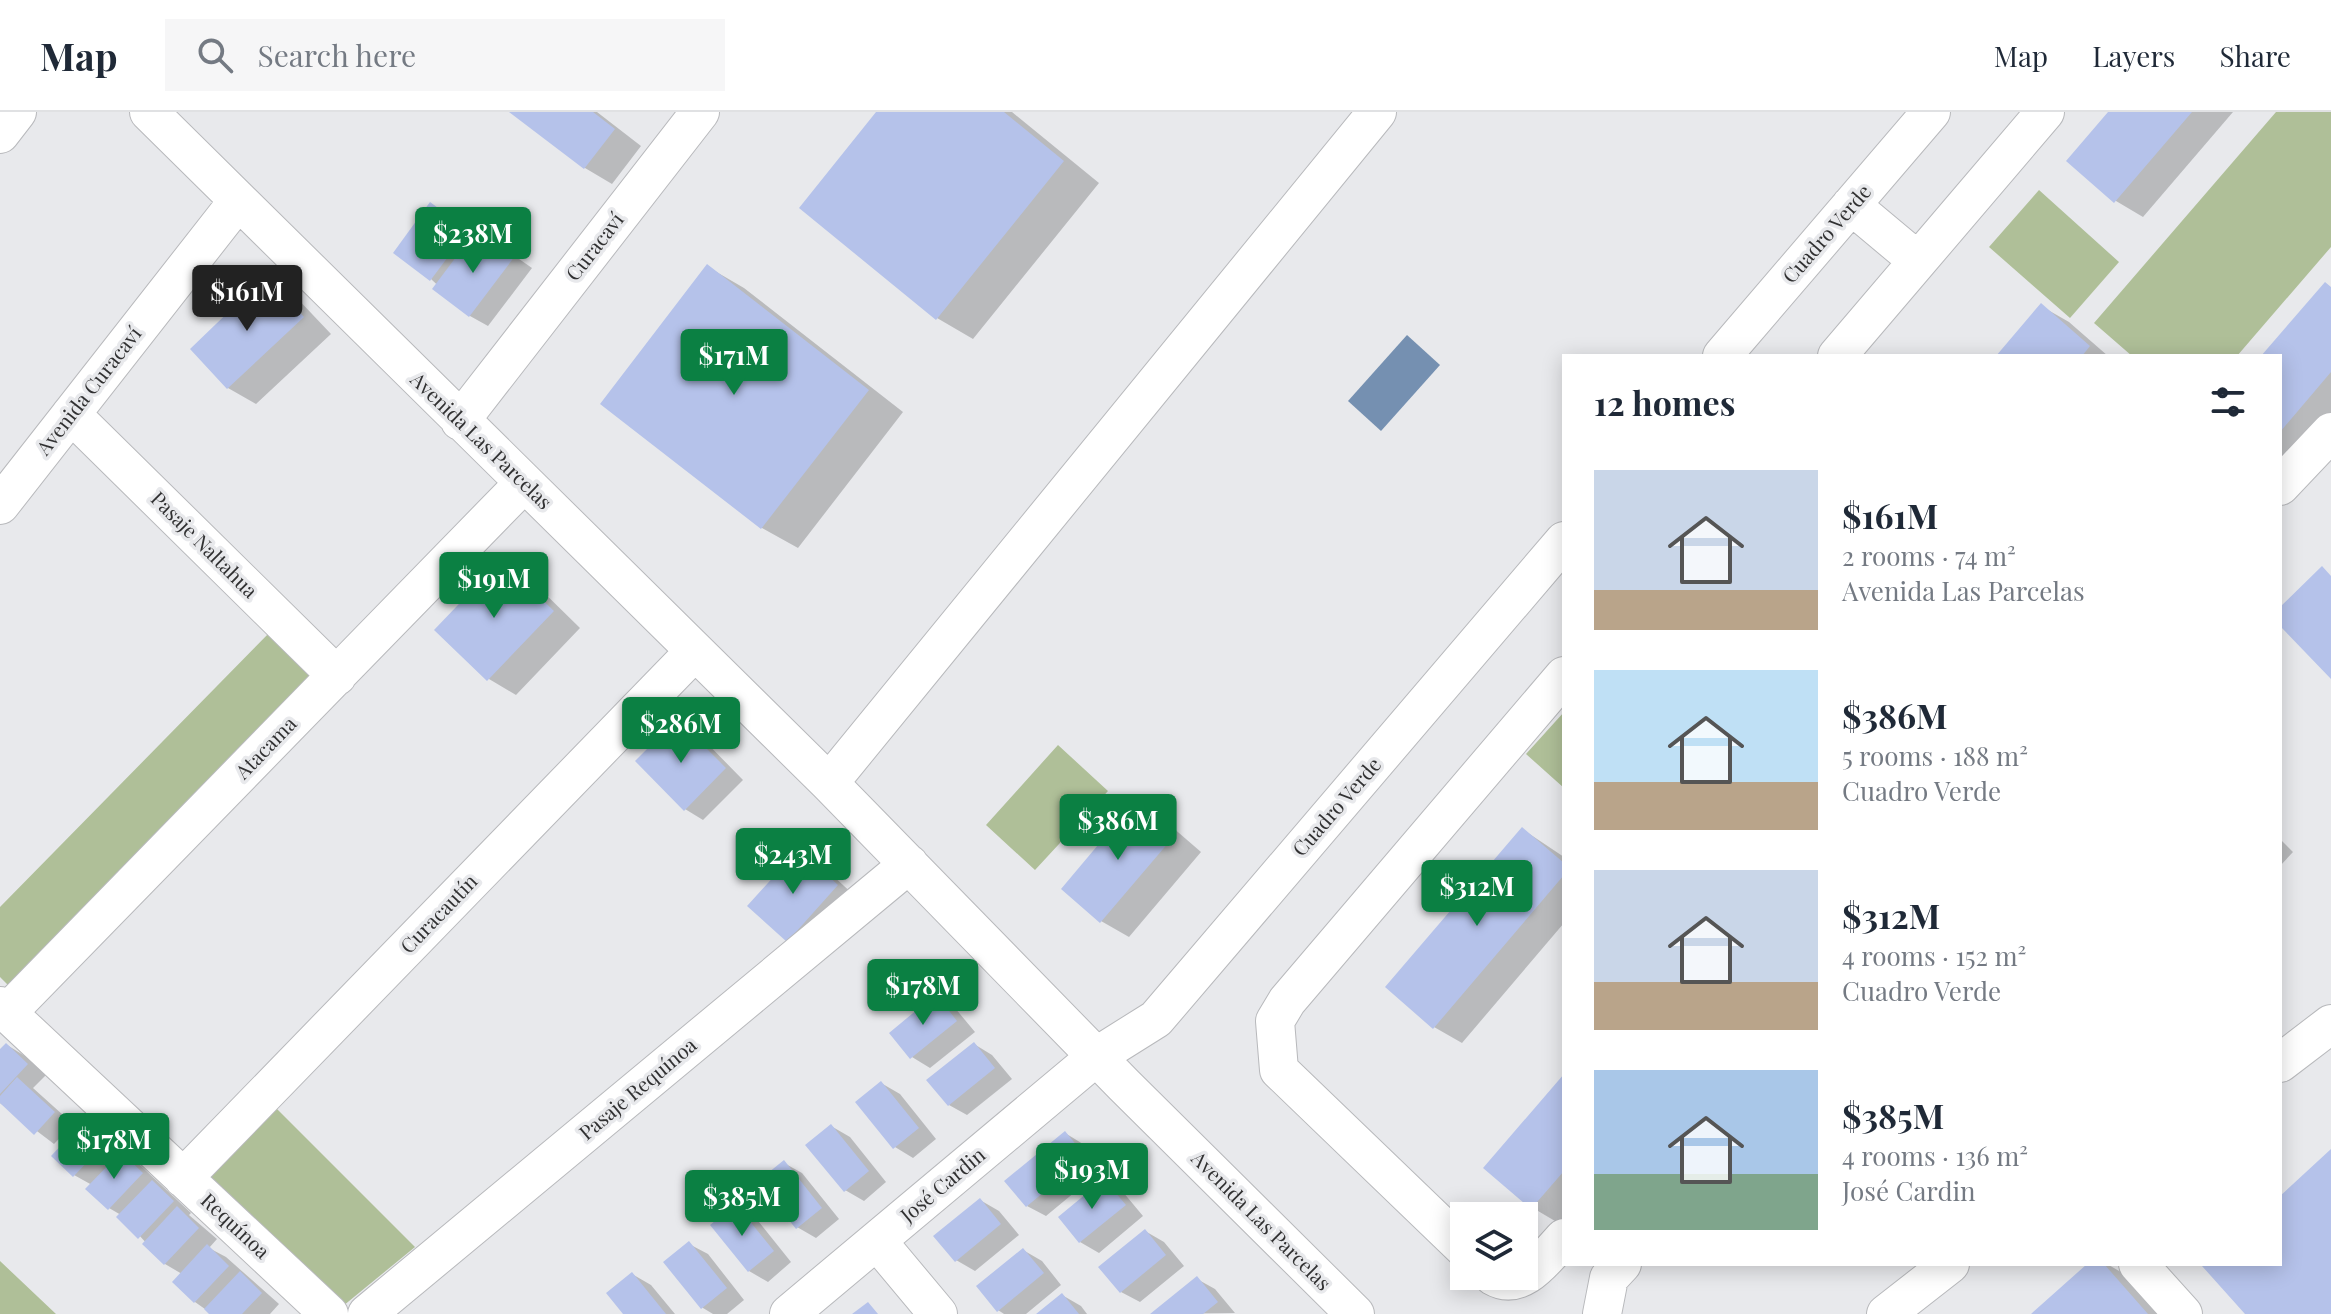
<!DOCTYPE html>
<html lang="en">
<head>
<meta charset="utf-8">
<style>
	:root { --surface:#fff; --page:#f6f6f7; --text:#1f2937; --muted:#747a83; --line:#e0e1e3; --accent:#0b8043 }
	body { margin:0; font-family:"Playfair Display",serif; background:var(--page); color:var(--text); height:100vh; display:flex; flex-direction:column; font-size:30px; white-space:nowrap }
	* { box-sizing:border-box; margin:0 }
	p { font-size:26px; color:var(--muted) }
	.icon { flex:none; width:44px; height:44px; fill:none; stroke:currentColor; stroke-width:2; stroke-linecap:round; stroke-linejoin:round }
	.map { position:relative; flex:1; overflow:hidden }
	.details { position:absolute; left:1562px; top:242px; width:720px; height:912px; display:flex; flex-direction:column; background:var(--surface); border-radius:0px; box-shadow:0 4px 20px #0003 }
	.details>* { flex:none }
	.fabs { position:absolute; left:1450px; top:1090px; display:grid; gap:16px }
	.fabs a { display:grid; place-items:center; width:88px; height:88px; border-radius:0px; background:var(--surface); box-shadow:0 4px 20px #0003; font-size:40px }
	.price { position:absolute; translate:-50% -68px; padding:0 18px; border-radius:8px; background:var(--accent); color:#fff; font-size:26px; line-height:52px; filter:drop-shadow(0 2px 4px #0008) }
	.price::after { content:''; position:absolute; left:50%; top:48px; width:24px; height:18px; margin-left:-12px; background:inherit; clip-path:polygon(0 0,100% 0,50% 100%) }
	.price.current { background:#222; color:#fff }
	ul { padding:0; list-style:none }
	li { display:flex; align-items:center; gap:24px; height:200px; padding:0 32px }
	li span { display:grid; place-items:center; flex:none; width:224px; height:160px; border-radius:0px; color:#555 }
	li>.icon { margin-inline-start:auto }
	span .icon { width:96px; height:96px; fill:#fffc; stroke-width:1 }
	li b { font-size:34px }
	h2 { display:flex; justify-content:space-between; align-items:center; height:96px; padding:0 32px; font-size:34px }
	header { display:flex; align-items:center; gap:48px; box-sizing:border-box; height:112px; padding:0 40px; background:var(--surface); border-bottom:2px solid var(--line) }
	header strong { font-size:38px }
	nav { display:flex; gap:44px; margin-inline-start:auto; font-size:28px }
	.search { width:560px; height:72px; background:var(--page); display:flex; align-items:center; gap:20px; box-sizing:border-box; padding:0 28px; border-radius:0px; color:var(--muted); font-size:30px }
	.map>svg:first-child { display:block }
</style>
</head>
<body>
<header>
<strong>Map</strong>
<div class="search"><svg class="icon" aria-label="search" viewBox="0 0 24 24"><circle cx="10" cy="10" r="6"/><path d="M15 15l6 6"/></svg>Search here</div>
<nav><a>Map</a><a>Layers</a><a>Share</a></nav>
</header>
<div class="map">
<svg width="2331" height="1202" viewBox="0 0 2331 1202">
	<rect width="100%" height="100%" fill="#e8e9ec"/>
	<path fill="#afbf98" d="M2276,0H2331V135L2237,244H2132L2094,211Z
		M2039,78L2119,150L2070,206L1989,135Z
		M273,517L320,564L12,877L0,865V795Z
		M1564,600V676L1526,642Z
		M1058,633L1108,679L1035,758L986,713Z
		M277,997L415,1135L343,1194L205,1068Z
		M0,1149L56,1202H0Z"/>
	<path fill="#7590b1" d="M1407,223L1440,253L1381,319L1348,289Z"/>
	<path fill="#0003" d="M513,0H597L641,34L612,72L585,56Z
		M879,0H1012L1099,71L973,227L937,206Z
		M2111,0H2233L2143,105L2116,89Z
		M431,93L486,131L489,126L532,156L488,214L470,204L431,167Z
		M708,155L744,176L903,300L798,436L762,416Z
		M266,167L294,183L331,222L256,292L228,276L192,237Z
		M2331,176V309L2280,369V244H2264Z
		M2041,194L2069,210L2108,244H1999Z
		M501,450L529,466L580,516L516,583L489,567Z
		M677,609L696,620L743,668L703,708L685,697Z
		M1136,691L1164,708L1201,740L1129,825L1101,809L1063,776Z
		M1522,717L1564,745V811L1462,931L1434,915Z
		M2280,727L2293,740L2280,754Z
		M799,739L818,750L856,785L806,839L750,794Z
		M936,885L955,896L975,920L930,956L912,945Z
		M974,932L992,943L1012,967L967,1003L949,993Z
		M7,933L25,944L46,963L33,976L73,1012L54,1032L0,991V940Z
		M1564,965V1108L1560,1112L1533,1096L1486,1056Z
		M881,971L900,982L936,1027L913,1046L895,1035Z
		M87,1009L106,1019L126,1039L122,1043L140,1053L191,1101L189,1103L217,1127L209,1136L226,1145L279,1192L270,1202H212L195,1190L182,1162L165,1152L121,1103L109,1096L92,1073L74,1063Z
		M831,1014L850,1025L886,1070L864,1089L845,1078Z
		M1065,1021L1083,1032L1104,1056L1046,1104L1027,1094Z
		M2331,1040V1202H2248L2205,1155L2280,1152V1087Z
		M784,1051L802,1061L839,1107L816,1126L797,1115Z
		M1105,1069L1123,1080L1143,1104L1099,1141L1080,1130Z
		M980,1088L999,1099L1019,1123L975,1159L956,1148Z
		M736,1094L755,1105L791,1150L768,1170L749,1159Z
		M1145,1119L1164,1130L1184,1154L1140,1190L1121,1180Z
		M689,1132L708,1142L744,1188L727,1202H713L703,1196L666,1151Z
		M1023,1138L1042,1149L1061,1173L1026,1202H1004L998,1198Z
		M2090,1152H2107L2133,1167L2164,1202H2034Z
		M632,1162L651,1173L675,1202H626Z
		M1197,1167L1215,1177L1235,1201L1153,1202Z
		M1062,1183L1081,1194L1087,1202H1039Z"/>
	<path fill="#b5c2ea" d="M509,0H593L615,17L584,57Z
		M876,0H1004L1064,49L936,208L799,96Z
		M2108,0H2192L2114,91L2066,49Z
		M430,90L468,118L430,169L393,141Z
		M488,123L515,144L469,205L432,177L468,129L479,137Z
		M707,152L869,278L761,417L600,292Z
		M266,164L304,205L227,277L190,237Z
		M2325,170L2331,175V260L2280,320V244H2261Z
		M2041,191L2090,234L2082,244H1996Z
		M501,448L554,499L487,569L434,518Z
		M2322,454L2331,464V567L2280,514V495Z
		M677,607L726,656L684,699L635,649Z
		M1135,689L1175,723L1100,811L1061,777Z
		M1522,715L1564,751V763L1433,917L1385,875Z
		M799,737L838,773L787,830L747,794Z
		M936,882L957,909L910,947L889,921Z
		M974,930L995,956L948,994L926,968Z
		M6,931L28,952L0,982V937Z
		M1564,962V1059L1531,1097L1483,1056Z
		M17,965L55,1000L34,1023L0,991V984Z
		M881,969L919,1016L893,1037L855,990Z
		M87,1006L109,1027L73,1065L51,1044Z
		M831,1012L869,1059L844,1080L805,1033Z
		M1065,1019L1086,1045L1026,1095L1004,1069Z
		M2331,1037V1202H2245L2202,1154L2280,1152V1084Z
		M121,1040L143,1061L108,1098L85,1077Z
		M784,1048L822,1096L796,1117L758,1069Z
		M1104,1067L1126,1093L1079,1131L1058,1105Z
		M152,1068L174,1089L138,1127L116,1105Z
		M980,1086L1001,1112L955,1150L933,1124Z
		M736,1092L774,1139L748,1160L710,1113Z
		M177,1094L199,1116L164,1153L142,1132Z
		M1145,1117L1166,1143L1120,1181L1098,1155Z
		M689,1129L727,1176L701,1197L663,1150Z
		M207,1132L229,1154L194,1191L172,1170Z
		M1023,1136L1044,1161L997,1200L976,1174Z
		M2087,1152H2104L2148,1202H2031Z
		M240,1159L262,1181L242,1202H209L204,1197Z
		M632,1160L666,1202H623L606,1181Z
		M1197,1164L1218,1190L1203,1202H1150Z
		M1062,1181L1079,1202H1036Z
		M868,1190L878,1202H852Z"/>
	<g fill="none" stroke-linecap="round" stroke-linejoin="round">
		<defs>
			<path id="minor" d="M149,0L829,671L1124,973L1355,1202
				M0,22L17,0
				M1918,149L2045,0
				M1722,244L1931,0
				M1837,244L1918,149L1851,93
				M71,302L337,564
				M460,309L700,0
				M2280,374L2331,320
				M0,393L238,89
				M829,671L1377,0
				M0,894L329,1202
				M7,901L524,371
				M2280,951L2331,912
				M183,1066L695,539
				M877,1129L938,1202
				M1464,1136L1279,958L1275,909L1287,889L1564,564
				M2138,1152L2183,1202
				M1493,1164C1522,1181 1546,1145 1564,1126
				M367,1202L909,752
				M789,1202L1097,944L1156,907L1564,429
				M1602,1202L1609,1166L1622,1152
				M1886,1202L1950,1152"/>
		</defs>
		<use href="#minor" stroke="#b8b9bc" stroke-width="40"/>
		<use href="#minor" stroke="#fff" stroke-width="38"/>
	</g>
	<g text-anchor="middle" stroke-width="7" stroke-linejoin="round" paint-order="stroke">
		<g font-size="20" fill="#313132" stroke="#e8e9ec">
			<text transform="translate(1827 122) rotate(-49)" y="7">Cuadro Verde</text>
			<text transform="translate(595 135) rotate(-52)" y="7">Curacaví</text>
			<text transform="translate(89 279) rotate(-52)" y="7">Avenida Curacaví</text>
			<text transform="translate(481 329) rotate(44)" y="7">Avenida Las Parcelas</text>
			<text transform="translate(204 433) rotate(45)" y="7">Pasaje Naltahua</text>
			<text transform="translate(266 636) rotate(-46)" y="7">Atacama</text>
			<text transform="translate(1337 695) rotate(-49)" y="7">Cuadro Verde</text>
			<text transform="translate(439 802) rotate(-46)" y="7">Curacautín</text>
			<text transform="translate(638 977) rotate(-40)" y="7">Pasaje Requínoa</text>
			<text transform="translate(943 1073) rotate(-40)" y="7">José Cardin</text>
			<text transform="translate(1261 1109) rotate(45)" y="7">Avenida Las Parcelas</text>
			<text transform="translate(235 1114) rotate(43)" y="7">Requínoa</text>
		</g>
	</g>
</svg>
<div class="fabs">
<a><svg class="icon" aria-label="layers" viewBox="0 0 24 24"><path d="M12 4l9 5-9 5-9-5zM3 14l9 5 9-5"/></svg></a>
</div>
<b class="price" style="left:473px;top:163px">$238M</b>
<b class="price current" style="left:247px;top:221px">$161M</b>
<b class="price" style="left:734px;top:285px">$171M</b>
<b class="price" style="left:494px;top:508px">$191M</b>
<b class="price" style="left:681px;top:653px">$286M</b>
<b class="price" style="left:1118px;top:750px">$386M</b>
<b class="price" style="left:793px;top:784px">$243M</b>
<b class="price" style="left:1477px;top:816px">$312M</b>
<b class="price" style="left:923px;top:915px">$178M</b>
<b class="price" style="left:114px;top:1069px">$178M</b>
<b class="price" style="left:1092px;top:1099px">$193M</b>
<b class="price" style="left:742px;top:1126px">$385M</b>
<section class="details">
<h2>12 homes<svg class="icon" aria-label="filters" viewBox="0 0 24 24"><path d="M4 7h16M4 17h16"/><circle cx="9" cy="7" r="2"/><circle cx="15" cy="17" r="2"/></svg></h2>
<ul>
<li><span style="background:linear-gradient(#c9d6e8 75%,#b9a48a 0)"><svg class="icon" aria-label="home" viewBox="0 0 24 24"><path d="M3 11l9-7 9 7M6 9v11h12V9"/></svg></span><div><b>$161M</b><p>2 rooms · 74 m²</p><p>Avenida Las Parcelas</p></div></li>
<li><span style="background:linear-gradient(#bfe0f5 70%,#b9a48a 0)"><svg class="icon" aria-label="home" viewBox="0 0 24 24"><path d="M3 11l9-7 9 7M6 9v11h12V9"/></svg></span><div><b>$386M</b><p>5 rooms · 188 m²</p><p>Cuadro Verde</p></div></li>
<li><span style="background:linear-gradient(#c9d6e8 70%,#b9a48a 0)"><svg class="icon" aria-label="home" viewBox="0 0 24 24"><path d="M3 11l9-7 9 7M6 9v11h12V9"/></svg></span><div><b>$312M</b><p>4 rooms · 152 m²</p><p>Cuadro Verde</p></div></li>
<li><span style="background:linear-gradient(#a9c7e8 65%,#7fa58c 0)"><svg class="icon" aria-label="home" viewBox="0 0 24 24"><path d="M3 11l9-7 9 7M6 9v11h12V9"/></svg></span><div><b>$385M</b><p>4 rooms · 136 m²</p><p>José Cardin</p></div></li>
</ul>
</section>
</div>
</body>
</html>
